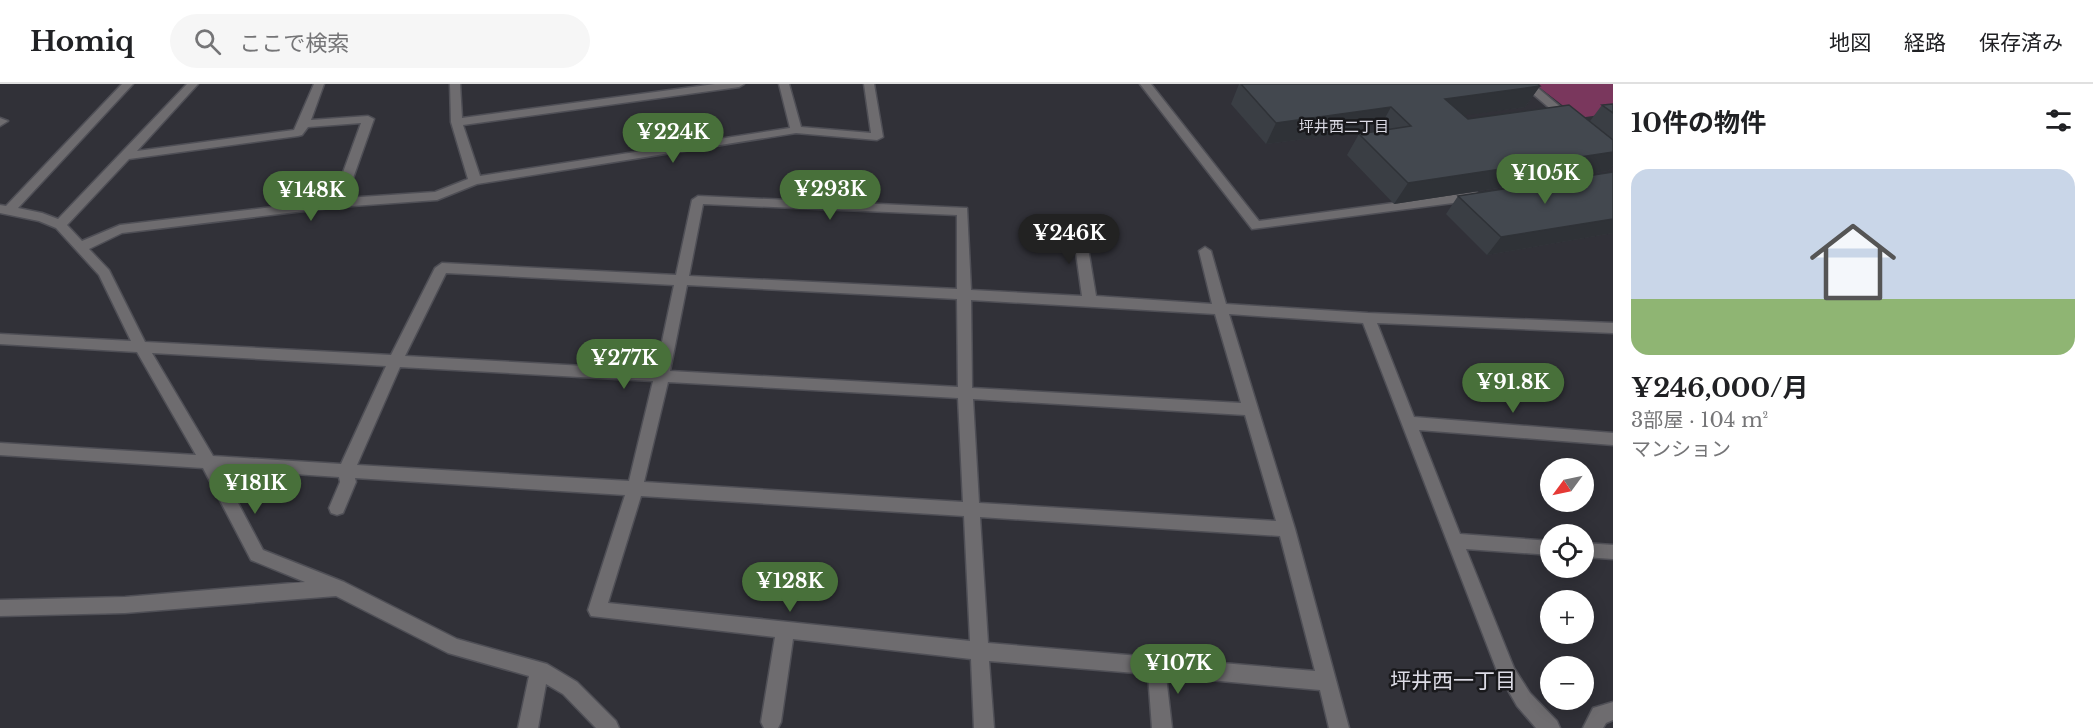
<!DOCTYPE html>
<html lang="ja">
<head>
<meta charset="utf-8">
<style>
	:root { --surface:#fff; --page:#f6f6f6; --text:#202124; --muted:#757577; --line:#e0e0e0; --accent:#48703a }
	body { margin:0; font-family:"Libre Baskerville","Noto Sans JP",serif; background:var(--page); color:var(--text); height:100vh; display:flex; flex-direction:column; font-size:22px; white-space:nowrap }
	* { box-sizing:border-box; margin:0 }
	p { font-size:20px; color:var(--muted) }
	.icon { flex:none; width:33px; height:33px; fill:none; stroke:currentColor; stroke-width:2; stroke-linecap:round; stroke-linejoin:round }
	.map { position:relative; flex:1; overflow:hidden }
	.sheet { display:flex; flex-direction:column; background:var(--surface); width:480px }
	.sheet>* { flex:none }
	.needle { width:39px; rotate:237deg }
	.buttons { position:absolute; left:1540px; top:374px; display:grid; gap:12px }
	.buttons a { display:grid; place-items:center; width:54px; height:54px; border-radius:50%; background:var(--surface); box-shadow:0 3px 15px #0003; font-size:30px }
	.price { position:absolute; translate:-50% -51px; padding:0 14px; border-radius:21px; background:var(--accent); color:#fff; font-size:20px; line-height:39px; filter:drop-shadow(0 2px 3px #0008) }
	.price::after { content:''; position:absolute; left:50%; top:36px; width:18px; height:14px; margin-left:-9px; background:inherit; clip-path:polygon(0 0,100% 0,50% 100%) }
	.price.on { background:#222; color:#fff }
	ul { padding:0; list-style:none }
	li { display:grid; align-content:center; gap:12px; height:318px; padding:0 18px }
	li span { display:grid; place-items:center; height:186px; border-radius:18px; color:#555 }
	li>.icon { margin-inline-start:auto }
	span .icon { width:108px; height:108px; fill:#fffc; stroke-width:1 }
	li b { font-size:26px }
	h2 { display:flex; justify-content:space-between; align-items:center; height:72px; padding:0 18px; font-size:26px }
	header { display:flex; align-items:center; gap:36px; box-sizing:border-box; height:84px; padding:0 30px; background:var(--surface); border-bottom:2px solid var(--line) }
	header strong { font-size:28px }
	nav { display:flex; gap:33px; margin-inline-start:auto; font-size:21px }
	.search { width:420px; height:54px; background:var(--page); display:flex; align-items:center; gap:15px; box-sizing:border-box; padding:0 21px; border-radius:33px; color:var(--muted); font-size:22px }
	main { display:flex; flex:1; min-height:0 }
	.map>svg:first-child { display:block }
</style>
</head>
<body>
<header>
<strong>Homiq</strong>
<div class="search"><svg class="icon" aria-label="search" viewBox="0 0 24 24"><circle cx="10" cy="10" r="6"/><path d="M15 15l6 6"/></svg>ここで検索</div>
<nav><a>地図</a><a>経路</a><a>保存済み</a></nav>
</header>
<main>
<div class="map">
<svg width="1613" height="644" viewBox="0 0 1613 644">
	<rect width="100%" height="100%" fill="#313138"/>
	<path fill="#7a375d" d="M1535,0H1613V29L1579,34Z"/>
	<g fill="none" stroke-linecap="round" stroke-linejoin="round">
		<defs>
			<path id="minor" d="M122,0H133L18,124L42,129L58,135L187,0H198L137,67L294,46L314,0H324L311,36L368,32L374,35L346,114L435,108L468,95L451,38L450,0H460L462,34L715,0H744L739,3L463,41L480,92L790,44L779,0H789L801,43L871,49L864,0H874L883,53L877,56L796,49L477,100L437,116L338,123L122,149L89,165L109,186L145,258L391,271L435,184L442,179L676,191L692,116L698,112L967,124L971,206L1082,212L1072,140L1078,136L1084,140L1096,212L1212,220L1199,167L1205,163L1211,167L1226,220L1368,229L1613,239V249L1377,239L1414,333L1613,349V361L1419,346L1460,450L1551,457V471L1466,465L1514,584L1530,609L1557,637L1560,644H1536L1517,622L1497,587L1363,239L1229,230L1295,445L1349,644H1329L1320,606L1166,592L1172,644H1152L1148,590L989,577L994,644H974L971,575L793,555L781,638L778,644H764L761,638L775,553L591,532L588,526L625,411L355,394L356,398L343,429L337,431L331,429L329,424L340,398L339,393L220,385L263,466L344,498L457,555L547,580L577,598L616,637L619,644H596L563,610L546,600L538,644H518L529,592L448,569L336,512L125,529L0,532V516L125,513L305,498L251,476L203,384L0,371V359L196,371L137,268L0,260V250L131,257L99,191L56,144L39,137L0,129V121L6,122ZM361,39L333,116L120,141L82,157L67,141L129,75L298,52L302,51L308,43ZM703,120L957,131V205L689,192ZM446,189L674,201L656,286L405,272ZM687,201L957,215L958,303L670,287ZM971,216L1215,230L1241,319L972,304ZM152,269L386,282L341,380L213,372ZM400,283L653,297L629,397L357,381ZM668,298L958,314L963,418L644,398ZM973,315L1245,331L1276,437L979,419ZM641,412L964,432L970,557L608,519ZM980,433L1280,452L1315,587L988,559Z
				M1140,0H1151L1259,137L1476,108L1482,112L1476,116L1252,145Z
				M1521,0H1533L1576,36L1570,39L1566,38Z
				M0,34L8,37L0,42Z
				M1584,459L1613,461V475L1584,473Z
				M1613,618V636L1606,639L1603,644H1583L1593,624Z"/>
		</defs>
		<use href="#minor" stroke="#4f4f56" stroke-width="3"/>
		<use href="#minor" fill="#6e6c6f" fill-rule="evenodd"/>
	</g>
	<path fill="#3a3e44" d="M1239,0H1538L1540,2L1525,23L1464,31L1468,35L1590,37L1602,21L1613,20V81L1608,87L1394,120L1347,71L1359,50L1381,47L1379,45L1266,60L1231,20Z
		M1613,88V149L1487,171L1446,130L1458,112Z"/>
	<path fill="#2f3237" d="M1540,2L1525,23L1432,36L1445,15Z
		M1391,23L1379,45L1266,60L1276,39Z
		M1613,68V81L1608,87L1394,120L1408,99Z
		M1613,135V149L1487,171L1501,153Z"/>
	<path fill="#43484f" stroke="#2f3237" stroke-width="1.5" d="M1241,0H1538L1540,2L1445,15L1468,35L1569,21L1613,56V68L1408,99L1359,50L1411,42L1391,23L1276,39Z
		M1613,20V29L1602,21Z
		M1613,88V135L1501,153L1458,112Z"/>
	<g text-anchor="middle" stroke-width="5" stroke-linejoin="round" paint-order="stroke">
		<g font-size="15" fill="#dddce6" stroke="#19191c">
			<text x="1344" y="48">坪井西二丁目</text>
		</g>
		<g font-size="21" fill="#dddce6" stroke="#19191c">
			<text x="1453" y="604">坪井西一丁目</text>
		</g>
	</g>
</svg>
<div class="buttons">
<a><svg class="needle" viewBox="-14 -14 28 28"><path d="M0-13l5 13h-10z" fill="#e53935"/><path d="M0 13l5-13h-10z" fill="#757577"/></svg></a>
<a><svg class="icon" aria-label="locate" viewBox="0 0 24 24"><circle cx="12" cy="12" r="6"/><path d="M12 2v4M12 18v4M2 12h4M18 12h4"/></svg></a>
<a>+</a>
<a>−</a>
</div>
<b class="price" style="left:673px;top:80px">¥224K</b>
<b class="price" style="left:1545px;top:121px">¥105K</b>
<b class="price" style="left:830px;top:137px">¥293K</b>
<b class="price" style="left:311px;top:138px">¥148K</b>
<b class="price on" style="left:1069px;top:181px">¥246K</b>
<b class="price" style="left:624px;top:306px">¥277K</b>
<b class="price" style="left:1513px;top:330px">¥91.8K</b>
<b class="price" style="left:255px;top:431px">¥181K</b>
<b class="price" style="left:790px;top:529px">¥128K</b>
<b class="price" style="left:1178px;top:611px">¥107K</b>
</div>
<section class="sheet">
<h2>10件の物件<svg class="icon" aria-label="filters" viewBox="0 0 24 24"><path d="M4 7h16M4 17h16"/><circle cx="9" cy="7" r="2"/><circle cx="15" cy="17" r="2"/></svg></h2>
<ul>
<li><span style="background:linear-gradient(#c9d6e8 70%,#8fb573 0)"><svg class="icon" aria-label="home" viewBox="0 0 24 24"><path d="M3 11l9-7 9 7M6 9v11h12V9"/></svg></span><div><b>¥246,000/月</b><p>3部屋 · 104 m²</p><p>マンション</p></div></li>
</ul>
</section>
</main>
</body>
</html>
